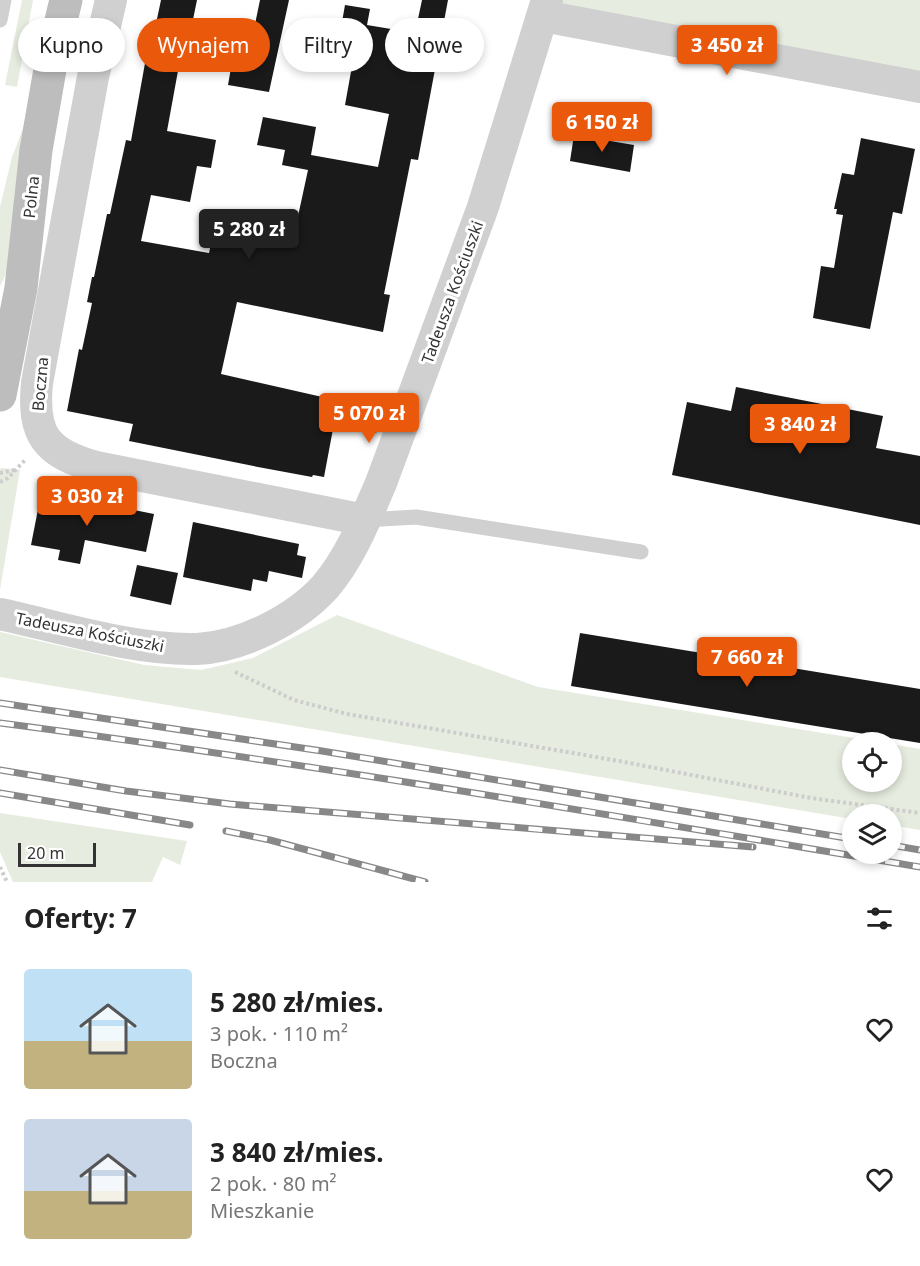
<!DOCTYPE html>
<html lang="pl">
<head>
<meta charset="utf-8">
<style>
	:root { --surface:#fff; --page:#f6f6f6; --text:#222; --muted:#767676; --accent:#ea580c }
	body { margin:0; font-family:"Noto Sans",sans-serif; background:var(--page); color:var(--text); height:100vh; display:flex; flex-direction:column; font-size:22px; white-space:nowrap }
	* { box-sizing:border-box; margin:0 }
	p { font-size:20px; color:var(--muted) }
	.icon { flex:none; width:33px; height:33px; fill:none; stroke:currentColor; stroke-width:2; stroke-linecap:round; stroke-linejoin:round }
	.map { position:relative; height:882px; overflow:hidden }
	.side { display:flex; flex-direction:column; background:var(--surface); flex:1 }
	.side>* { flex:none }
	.guide { position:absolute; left:18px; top:18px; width:600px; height:54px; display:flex; gap:12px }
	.fabs { position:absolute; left:842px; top:732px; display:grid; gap:12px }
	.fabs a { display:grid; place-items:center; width:60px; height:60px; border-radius:50%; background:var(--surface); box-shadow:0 3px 9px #0003; font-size:30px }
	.scale { position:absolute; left:18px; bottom:15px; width:78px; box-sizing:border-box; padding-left:6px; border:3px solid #333; border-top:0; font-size:16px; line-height:21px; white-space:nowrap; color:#333; -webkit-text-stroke:4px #fff; paint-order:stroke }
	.price { position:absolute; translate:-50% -51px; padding:0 14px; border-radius:6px; background:var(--accent); color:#fff; font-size:20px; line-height:39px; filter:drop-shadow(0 2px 3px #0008) }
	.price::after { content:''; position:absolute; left:50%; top:36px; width:18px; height:14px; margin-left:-9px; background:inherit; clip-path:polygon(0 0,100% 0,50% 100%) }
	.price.current { background:#222; color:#fff }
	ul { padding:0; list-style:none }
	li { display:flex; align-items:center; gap:18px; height:150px; padding:0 24px }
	li span { display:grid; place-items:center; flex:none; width:168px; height:120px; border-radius:6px; color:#555 }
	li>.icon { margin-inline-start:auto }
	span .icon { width:72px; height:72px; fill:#fffc; stroke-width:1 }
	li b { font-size:26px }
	h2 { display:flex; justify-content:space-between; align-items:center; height:72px; padding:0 24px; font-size:26px }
	.chip { padding:0 21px; border-radius:27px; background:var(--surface); box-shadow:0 3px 9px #0003; font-size:21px; line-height:54px }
	.chip.current { background:var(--accent); color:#fff }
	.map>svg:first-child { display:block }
</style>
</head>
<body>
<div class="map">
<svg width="920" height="882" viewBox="0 0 920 882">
	<rect width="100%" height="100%" fill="#fff"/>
	<path fill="#e6ecdf" d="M22,0H33L17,87L5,85Z
		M535,0H920V74Z
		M29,113L10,266L0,286V207L12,157Z
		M2,468L20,470L0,590V469Z
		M337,615L538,687L879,742H852V782H891V744L920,749V830L891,825V814H852V819L0,677V632L144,665L201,670L253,658Z
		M0,813L187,841L180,865L163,857L152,882H13L0,852Z"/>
	<path fill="#1a1a1a" d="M161,0H197L189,39L184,38L167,131L216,140L211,168L197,166L190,202L151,195L141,241L209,253L215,226L237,231L239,219L295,230L308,170L282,165L285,150L257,145L263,117L316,127L311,155L378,167L389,114L345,105L352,66L332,61L336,47L321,43L342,22L345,5L370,9L367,25L415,33L422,0H448L418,160L411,159L384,294L390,295L383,332L237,302L221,374L384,411L376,433L358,429V431L344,428L343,431L333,429L324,477L313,475L312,477L258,467L129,441L133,424L67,411L79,349L82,350L92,303L87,302L92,277H94L107,214H110L126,140L131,141L147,52H150Z
		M260,0H289L269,92L228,85L232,62L240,64L246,27L254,29Z
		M574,135L634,145L630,172L570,161Z
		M861,138L915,149L902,214L893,212L870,329L813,318L821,266L834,268L843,215L836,214L837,209H834L842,173L854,175Z
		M736,387L883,416L876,448L920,456V525L672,475L687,402L731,411Z
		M42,489L73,494L70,506L113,511L114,506L154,514L146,552L85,540L80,564L58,560L60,550L31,545Z
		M193,522L299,544L297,555L306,557L302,578L269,571L267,582L253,579L251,591L183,577Z
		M137,565L178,573L171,605L130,596Z
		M580,633L920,689V743L571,686Z"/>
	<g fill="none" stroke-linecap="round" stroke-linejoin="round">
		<path stroke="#cdcdcd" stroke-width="4" stroke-dasharray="3 3" stroke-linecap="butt" d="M0,473L14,470
			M0,482L8,478L26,459
			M235,672L294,700L347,714L619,761L811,798L920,813
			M0,867L7,882"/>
		<path stroke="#d0d0d0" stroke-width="15" d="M0,20L4,0
			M365,520L416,517L641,552"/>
		<path stroke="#d0d0d0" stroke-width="32" d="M111,0L93,77L37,383C32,435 46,453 96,467L365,520
			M543,16L920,87
			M0,614C60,627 136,651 197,649C241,647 295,620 325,587C350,558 366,518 381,483L483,207L547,0"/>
		<path stroke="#bdbdbd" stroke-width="33" d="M0,395L21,288L36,150L52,58L66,0"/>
		<defs>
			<path id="rail" d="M0,703L322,751L852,839
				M0,723C308,763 614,816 920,867
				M0,770L126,791L230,804L753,847
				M0,793L190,825
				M226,831L270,840L425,882
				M891,845L920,850"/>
		</defs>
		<use href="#rail" stroke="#888" stroke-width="7"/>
		<use href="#rail" stroke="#fff" stroke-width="4.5" stroke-dasharray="14" stroke-linecap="butt"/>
	</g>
	<g text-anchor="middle" stroke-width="6" stroke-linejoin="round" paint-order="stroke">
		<g font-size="16" fill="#333" stroke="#fff">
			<text transform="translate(31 197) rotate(-84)" y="6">Polna</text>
			<text transform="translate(452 292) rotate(-70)" y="6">Tadeusza Kościuszki</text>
			<text transform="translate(40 384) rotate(-85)" y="6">Boczna</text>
			<text transform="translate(90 632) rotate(11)" y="6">Tadeusza Kościuszki</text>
		</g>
	</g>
</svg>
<div class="fabs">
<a><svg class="icon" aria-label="locate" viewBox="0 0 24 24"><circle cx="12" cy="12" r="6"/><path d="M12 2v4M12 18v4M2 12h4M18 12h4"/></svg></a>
<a><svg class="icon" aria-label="layers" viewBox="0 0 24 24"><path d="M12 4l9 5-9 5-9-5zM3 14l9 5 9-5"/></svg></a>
</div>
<div class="scale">20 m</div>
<b class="price" style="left:727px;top:76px">3 450 zł</b>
<b class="price" style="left:602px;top:153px">6 150 zł</b>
<b class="price current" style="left:249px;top:260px">5 280 zł</b>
<b class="price" style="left:369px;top:444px">5 070 zł</b>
<b class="price" style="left:800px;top:455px">3 840 zł</b>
<b class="price" style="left:87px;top:527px">3 030 zł</b>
<b class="price" style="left:747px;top:688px">7 660 zł</b>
<div class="guide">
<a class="chip">Kupno</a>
<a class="chip current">Wynajem</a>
<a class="chip">Filtry</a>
<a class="chip">Nowe</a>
</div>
</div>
<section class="side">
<h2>Oferty: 7<svg class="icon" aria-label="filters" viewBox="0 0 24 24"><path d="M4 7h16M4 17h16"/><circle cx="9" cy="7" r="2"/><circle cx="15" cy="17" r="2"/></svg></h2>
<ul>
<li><span style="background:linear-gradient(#bfe0f5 60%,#c2b280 0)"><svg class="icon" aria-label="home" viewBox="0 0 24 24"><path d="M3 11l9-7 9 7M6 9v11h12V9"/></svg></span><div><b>5 280 zł/mies.</b><p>3 pok. · 110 m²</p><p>Boczna</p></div><svg class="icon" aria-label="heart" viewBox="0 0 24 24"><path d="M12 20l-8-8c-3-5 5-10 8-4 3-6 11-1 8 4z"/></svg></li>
<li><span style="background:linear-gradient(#c9d6e8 60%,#c2b280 0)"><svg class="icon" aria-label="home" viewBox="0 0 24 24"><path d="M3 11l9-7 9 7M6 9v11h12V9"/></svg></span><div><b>3 840 zł/mies.</b><p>2 pok. · 80 m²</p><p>Mieszkanie</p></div><svg class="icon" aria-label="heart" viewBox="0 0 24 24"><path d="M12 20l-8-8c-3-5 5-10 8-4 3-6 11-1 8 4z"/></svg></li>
</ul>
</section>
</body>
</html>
